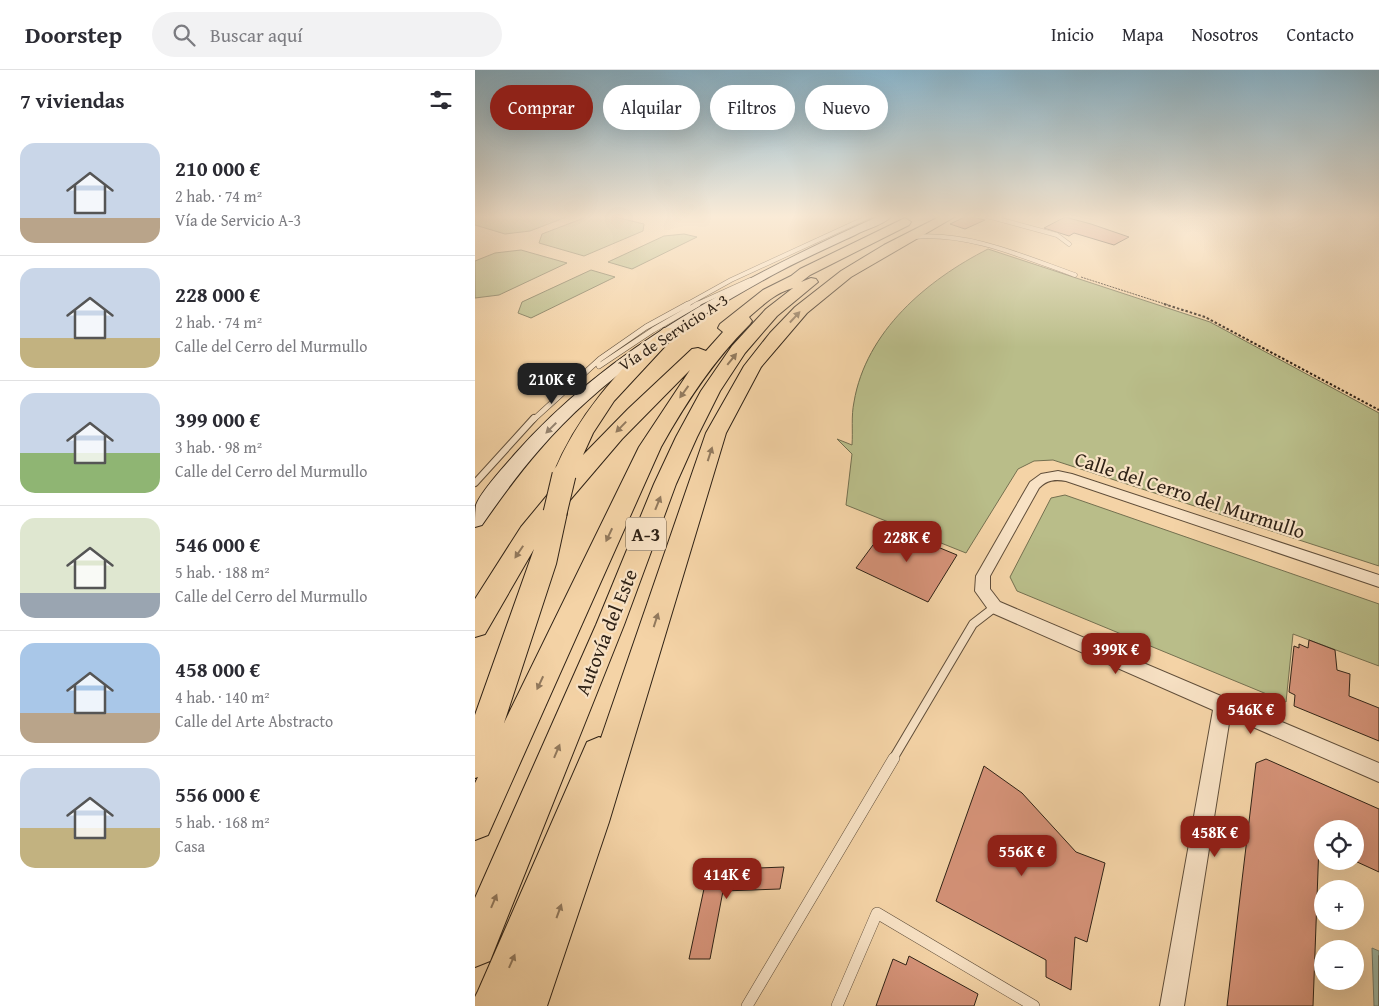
<!DOCTYPE html>
<html lang="es">
<head>
<meta charset="utf-8">
<style>
	:root { --surface:#fff; --page:#f2f2f3; --text:#2b2b33; --muted:#7c7c81; --line:#e1e1e2; --accent:#8f2418 }
	body { margin:0; font-family:"Gentium Book Plus",serif; background:var(--page); color:var(--text); height:100vh; display:flex; flex-direction:column; font-size:19px; white-space:nowrap }
	* { box-sizing:border-box; margin:0 }
	p { font-size:16px; color:var(--muted) }
	.icon { flex:none; width:28px; height:28px; fill:none; stroke:currentColor; stroke-width:2; stroke-linecap:round; stroke-linejoin:round }
	.map { position:relative; flex:1; overflow:hidden }
	.details { display:flex; flex-direction:column; background:var(--surface); width:475px }
	.details>* { flex:none }
	.guide { position:absolute; left:15px; top:15px; width:475px; height:45px; display:flex; gap:10px }
	.controls { position:absolute; left:839px; top:750px; display:grid; gap:10px }
	.controls a { display:grid; place-items:center; width:50px; height:50px; border-radius:50%; background:var(--surface); box-shadow:0 5px 20px #0002; font-size:25px }
	.price { position:absolute; translate:-50% -42px; padding:0 11px; border-radius:10px; background:var(--accent); color:#fff; font-size:16px; line-height:32px; filter:drop-shadow(0 1px 2px #0008) }
	.price::after { content:''; position:absolute; left:50%; top:30px; width:15px; height:11px; margin-left:-8px; background:inherit; clip-path:polygon(0 0,100% 0,50% 100%) }
	.price.current { background:#222; color:#fff }
	ul { padding:0; list-style:none }
	li { display:flex; align-items:center; gap:15px; height:125px; padding:0 20px }
	li+li { border-top:1px solid var(--line) }
	li span { display:grid; place-items:center; flex:none; width:140px; height:100px; border-radius:15px; color:#555 }
	li>.icon { margin-inline-start:auto }
	span .icon { width:60px; height:60px; fill:#fffc; stroke-width:1 }
	li b { font-size:21px }
	h2 { display:flex; justify-content:space-between; align-items:center; height:60px; padding:0 20px; font-size:21px }
	.pill { padding:0 18px; border-radius:22px; background:var(--surface); box-shadow:0 5px 20px #0002; font-size:18px; line-height:45px }
	.pill.current { background:var(--accent); color:#fff }
	header { display:flex; align-items:center; gap:30px; box-sizing:border-box; height:70px; padding:0 25px; background:var(--surface); border-bottom:1px solid var(--line) }
	header strong { font-size:24px }
	nav { display:flex; gap:28px; margin-inline-start:auto; font-size:18px }
	.search { width:350px; height:45px; background:var(--page); display:flex; align-items:center; gap:12px; box-sizing:border-box; padding:0 18px; border-radius:28px; color:var(--muted); font-size:19px }
	main { display:flex; flex:1; min-height:0 }
	.map>svg:first-child { display:block }
</style>
</head>
<body>
<header>
<strong>Doorstep</strong>
<div class="search"><svg class="icon" aria-label="search" viewBox="0 0 24 24"><circle cx="10" cy="10" r="6"/><path d="M15 15l6 6"/></svg>Buscar aquí</div>
<nav><a>Inicio</a><a>Mapa</a><a>Nosotros</a><a>Contacto</a></nav>
</header>
<main>
<section class="details">
<h2>7 viviendas<svg class="icon" aria-label="filters" viewBox="0 0 24 24"><path d="M4 7h16M4 17h16"/><circle cx="9" cy="7" r="2"/><circle cx="15" cy="17" r="2"/></svg></h2>
<ul>
<li><span style="background:linear-gradient(#c9d6e8 75%,#b9a48a 0)"><svg class="icon" aria-label="home" viewBox="0 0 24 24"><path d="M3 11l9-7 9 7M6 9v11h12V9"/></svg></span><div><b>210 000 €</b><p>2 hab. · 74 m²</p><p>Vía de Servicio A-3</p></div></li>
<li><span style="background:linear-gradient(#c9d6e8 70%,#c2b280 0)"><svg class="icon" aria-label="home" viewBox="0 0 24 24"><path d="M3 11l9-7 9 7M6 9v11h12V9"/></svg></span><div><b>228 000 €</b><p>2 hab. · 74 m²</p><p>Calle del Cerro del Murmullo</p></div></li>
<li><span style="background:linear-gradient(#c9d6e8 60%,#8fb573 0)"><svg class="icon" aria-label="home" viewBox="0 0 24 24"><path d="M3 11l9-7 9 7M6 9v11h12V9"/></svg></span><div><b>399 000 €</b><p>3 hab. · 98 m²</p><p>Calle del Cerro del Murmullo</p></div></li>
<li><span style="background:linear-gradient(#dfe7d0 75%,#9aa5b1 0)"><svg class="icon" aria-label="home" viewBox="0 0 24 24"><path d="M3 11l9-7 9 7M6 9v11h12V9"/></svg></span><div><b>546 000 €</b><p>5 hab. · 188 m²</p><p>Calle del Cerro del Murmullo</p></div></li>
<li><span style="background:linear-gradient(#a9c7e8 70%,#b9a48a 0)"><svg class="icon" aria-label="home" viewBox="0 0 24 24"><path d="M3 11l9-7 9 7M6 9v11h12V9"/></svg></span><div><b>458 000 €</b><p>4 hab. · 140 m²</p><p>Calle del Arte Abstracto</p></div></li>
<li><span style="background:linear-gradient(#c9d6e8 60%,#c2b280 0)"><svg class="icon" aria-label="home" viewBox="0 0 24 24"><path d="M3 11l9-7 9 7M6 9v11h12V9"/></svg></span><div><b>556 000 €</b><p>5 hab. · 168 m²</p><p>Casa</p></div></li>
</ul>
</section>
<div class="map">
<svg width="904" height="936" viewBox="0 0 904 936">
	<rect width="100%" height="100%" fill="#f4d3a6"/>
	<filter id="stains"><feTurbulence type="fractalNoise" baseFrequency=".004" numOctaves="4"/><feColorMatrix values="0 0 0 0 .2 0 0 0 0 .09 0 0 0 0 .02 0 0 0 .5 -.17"/></filter>
	<radialGradient id="worn" r=".72"><stop offset=".6" stop-color="#630" stop-opacity="0"/><stop offset="1" stop-color="#630" stop-opacity=".3"/></radialGradient>
	<path fill="#b9bd89" stroke="#747050" d="M6,146H94L55,161L30,164L0,155V148Z
		M114,146H136L169,154L168,161L109,186L64,173L67,164Z
		M209,164L222,167L157,199L133,192L189,166Z
		M513,179L735,252L904,343V496L578,390L559,391L543,399L491,483L371,435L377,384L362,369L377,375C378,361 376,346 379,332C391,261 452,210 513,179Z
		M46,180L92,193L24,225L0,228V191L20,183Z
		M116,200L140,207L56,248L43,243L47,232Z
		M590,425L904,534V596L818,564L811,632L542,521L535,507L576,428Z"/>
	<path fill="#9cb8a7" stroke="#707c6d" d="M897,878L904,881V936H899Z"/>
	<g fill="none" stroke-linecap="round" stroke-linejoin="round">
		<path stroke="#666d5e" stroke-width="2" d="M904,886V936"/>
	</g>
	<path fill="#d69379" stroke="#2f2216" d="M492,146L510,150L490,159L475,154Z
		M590,147L616,154L654,167L639,175L599,163L594,166L569,158Z
		M412,456L482,485L453,532L381,498Z
		M834,570L860,580L862,600L875,604L874,626L904,638V671L819,636L820,625L814,622L819,576L824,578V574L833,578Z
		M791,689L904,739V802L880,791V759H848V776L844,774L838,936H752L781,693Z
		M509,696L547,723L601,782L630,793L612,872L600,867L596,920L571,907V890L461,831Z
		M309,797L305,819L248,821L235,889H214L233,800Z
		M434,886L503,924L499,936H401L418,889L431,895Z"/>
	<g fill="none" stroke-linecap="round" stroke-linejoin="round">
		<defs>
			<path id="service-far4" d="M512,146L582,165L594,174
				M439,167C494,162 549,187 600,205
				M211,235L256,210L395,146
				M220,235L275,210"/>
			<path id="service-far3" d="M124,296L178,260L223,234
				M58,350L125,289L171,257L213,234"/>
			<path id="service-far2" d="M0,413L59,348"/>
			<path id="service-far1" d="M418,689L498,554L520,537"/>
			<path id="service" d="M272,936L419,688
				M362,936L402,843L559,936"/>
			<path id="minor" d="M583,401L597,404L904,505V517L591,411C580,409 572,410 564,418L515,506V519L525,532L746,626L754,628L755,630L904,693V712L755,647L709,936H685L738,640L515,542L500,521L501,506L555,412L566,404Z"/>
			<path id="secondary" d="M404,146H417C408,155 391,159 380,165C350,179 321,192 292,208C209,254 126,308 64,380C43,404 25,429 7,455L0,457C0,451 0,441 1,435C7,420 29,397 40,384C138,273 272,206 404,146Z"/>
			<path id="motorway" d="M466,146H481L376,207L332,243L286,297L251,363L134,752L72,936H0V927L3,921L112,672L124,667L126,668L231,363L269,296L295,263L320,237L366,201L409,175Z
				M430,148L436,152L434,155L335,205L326,212L336,208L341,209L343,212L302,246L270,283L245,321L222,367L201,414L149,555L15,891L0,897V828L121,555L179,414L201,367L226,321L257,276L291,239L318,218C300,223 288,235 274,247L277,251L275,254C238,291 211,332 186,377L13,765L0,770V713L3,707L0,708V645L59,479L10,564L0,567V529L46,457L84,411L81,410L78,405C102,345 142,302 189,258H201L203,262L139,331L118,363L108,385L153,339L217,279L223,278L231,281L248,262L243,258L245,254L288,220L316,206L325,199ZM215,300L164,377L29,653L81,494L92,443L89,437L147,369Z"/>
		</defs>
		<use href="#service-far4" stroke="#604e3a" stroke-width="5"/>
		<use href="#service-far3" stroke="#604e3a" stroke-width="6"/>
		<use href="#service-far2" stroke="#604e3a" stroke-width="8"/>
		<use href="#service-far1" stroke="#604e3a" stroke-width="10"/>
		<use href="#service" stroke="#604e3a" stroke-width="12"/>
		<use href="#minor" stroke="#604e3a" stroke-width="2"/>
		<use href="#secondary" stroke="#2f2216" stroke-width="2"/>
		<use href="#motorway" stroke="#2f2216" stroke-width="2"/>
		<path stroke="#2f2216" stroke-width="1" stroke-dasharray="2 1" stroke-linecap="butt" d="M606,207L693,235"/>
		<path stroke="#2f2216" stroke-width="2" stroke-dasharray="2.5 2" stroke-linecap="butt" d="M689,234L730,247L904,340"/>
		<use href="#service-far4" stroke="#f8e2c5" stroke-width="4"/>
		<use href="#service-far3" stroke="#f8e2c5" stroke-width="5"/>
		<use href="#service-far2" stroke="#f8e2c5" stroke-width="6"/>
		<use href="#service-far1" stroke="#f8e2c5" stroke-width="8"/>
		<use href="#service" stroke="#f8e2c5" stroke-width="11"/>
		<use href="#minor" fill="#f8e2c5" fill-rule="evenodd"/>
		<use href="#secondary" fill="#f8e2c5" fill-rule="evenodd"/>
		<use href="#motorway" fill="#f4d3a6" fill-rule="evenodd"/>
		<defs>
			<path id="motorway-bridge" d="M80,443L89,405"/>
		</defs>
		<use href="#motorway-bridge" stroke="#2f2216" stroke-width="25" stroke-linecap="butt"/>
		<use href="#motorway-bridge" stroke="#f4d3a6" stroke-width="23"/>
	</g>
	<defs><path id="oneway-solid" d="M-6-.8H1V-3.2L6.5 0L1 3.2V.8H-6Z" transform="scale(1.25)"/></defs>
	<g fill="#927a5e">
		<use href="#oneway-solid" transform="translate(320 247) rotate(-47)"/>
		<use href="#oneway-solid" transform="translate(257 289) rotate(-51)"/>
		<use href="#oneway-solid" transform="translate(209 322) rotate(126)"/>
		<use href="#oneway-solid" transform="translate(146 357) rotate(134)"/>
		<use href="#oneway-solid" transform="translate(235 384) rotate(-72)"/>
		<use href="#oneway-solid" transform="translate(183 433) rotate(-68)"/>
		<use href="#oneway-solid" transform="translate(134 465) rotate(115)"/>
		<use href="#oneway-solid" transform="translate(44 482) rotate(124)"/>
		<use href="#oneway-solid" transform="translate(181 550) rotate(-72)"/>
		<use href="#oneway-solid" transform="translate(65 613) rotate(115)"/>
		<use href="#oneway-solid" transform="translate(82 681) rotate(-67)"/>
		<use href="#oneway-solid" transform="translate(19 831) rotate(-67)"/>
		<use href="#oneway-solid" transform="translate(84 841) rotate(-70)"/>
		<use href="#oneway-solid" transform="translate(37 891) rotate(-66)"/>
	</g>
	<use fill="#94826e" href="#oneway-solid" transform="translate(76 358) rotate(135)"/>
	<linearGradient id="sky" x2="0" y2="1"><stop stop-color="#89b6ce"/><stop offset="0.53" stop-color="#faebd7"/><stop offset="1" stop-color="#faebd7" stop-opacity="0"/></linearGradient>
	<rect width="904" height="277" fill="url(#sky)"/>
	<g text-anchor="middle" stroke-width="4.5" stroke-linejoin="round" paint-order="stroke">
		<g font-size="16" fill="#2f2216" stroke="#f8e2c5">
			<text transform="translate(198 262) rotate(-33)" y="6">Vía de Servicio A-3</text>
		</g>
		<rect fill="#f8e2c5" stroke="#6b5c4a" stroke-width="1" x="151" y="447.5" width="40" height="33" rx="4"/>
		<g font-size="19" font-weight="bold" fill="#2f2216">
			<text x="171" y="471">A-3</text>
		</g>
		<g font-size="20" fill="#2f2216" stroke="#f8e2c5">
			<text transform="translate(715 425) rotate(18)" y="7">Calle del Cerro del Murmullo</text>
			<text transform="translate(131 562) rotate(-68)" y="7">Autovía del Este</text>
		</g>
	</g>
	<rect width="100%" height="100%" filter="url(#stains)"/>
	<rect width="100%" height="100%" fill="url(#worn)"/>
</svg>
<div class="controls">
<a><svg class="icon" aria-label="locate" viewBox="0 0 24 24"><circle cx="12" cy="12" r="6"/><path d="M12 2v4M12 18v4M2 12h4M18 12h4"/></svg></a>
<a>+</a>
<a>−</a>
</div>
<b class="price current" style="left:77px;top:335px">210K €</b>
<b class="price" style="left:432px;top:493px">228K €</b>
<b class="price" style="left:641px;top:605px">399K €</b>
<b class="price" style="left:776px;top:665px">546K €</b>
<b class="price" style="left:740px;top:788px">458K €</b>
<b class="price" style="left:547px;top:807px">556K €</b>
<b class="price" style="left:252px;top:830px">414K €</b>
<div class="guide">
<a class="pill current">Comprar</a>
<a class="pill">Alquilar</a>
<a class="pill">Filtros</a>
<a class="pill">Nuevo</a>
</div>
</div>
</main>
</body>
</html>
